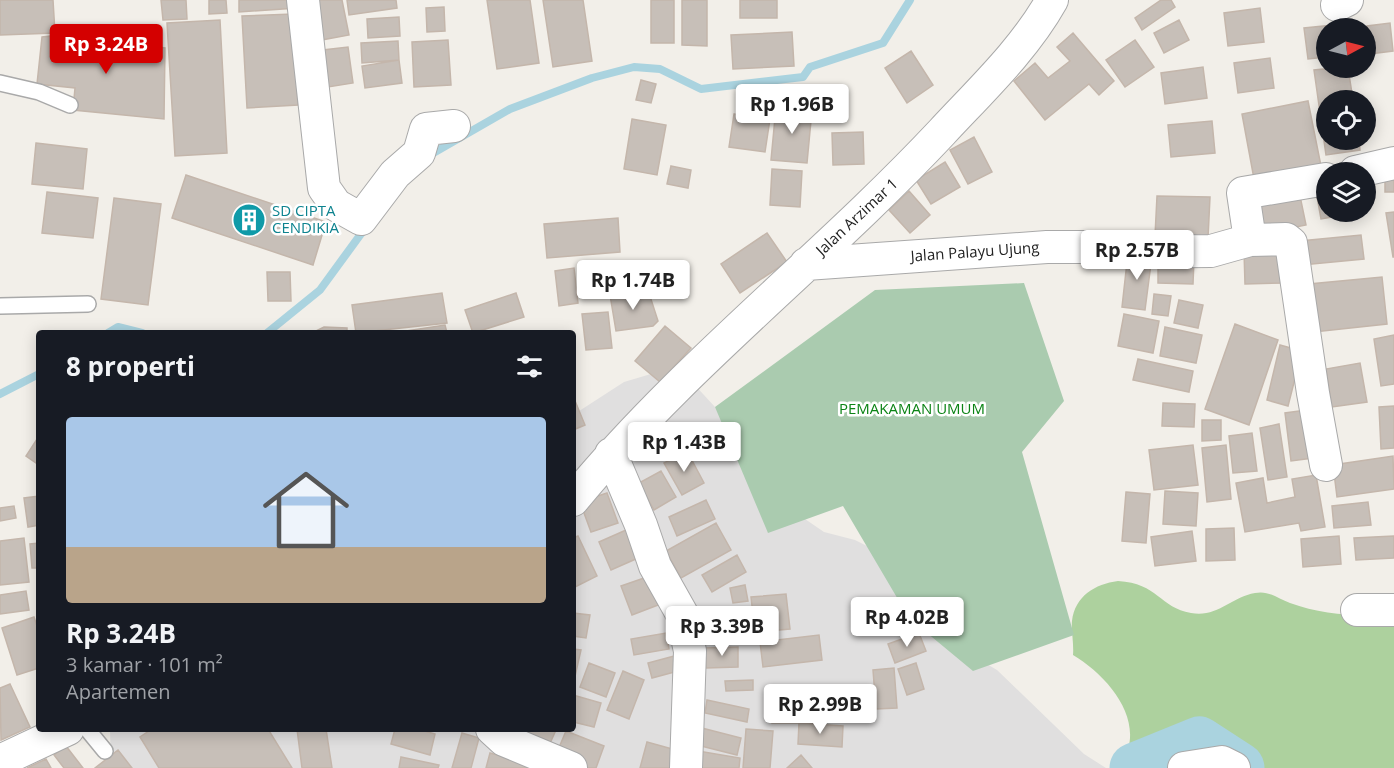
<!DOCTYPE html>
<html lang="id">
<head>
<meta charset="utf-8">
<style>
	:root { --surface:#171b24; --page:#242831; --text:#f1f3f6; --muted:#9ea1a6; --line:#363941; --accent:#d40000 }
	body { margin:0; font-family:"Open Sans",sans-serif; background:var(--page); color:var(--text); height:100vh; display:flex; flex-direction:column; font-size:22px; white-space:nowrap }
	* { box-sizing:border-box; margin:0 }
	p { font-size:20px; color:var(--muted) }
	.icon { flex:none; width:33px; height:33px; fill:none; stroke:currentColor; stroke-width:2; stroke-linecap:round; stroke-linejoin:round }
	.map { position:relative; flex:1; overflow:hidden }
	.drawer { position:absolute; left:36px; top:330px; width:540px; height:402px; display:flex; flex-direction:column; background:var(--surface); border-radius:6px; box-shadow:0 3px 15px #0003 }
	.drawer>* { flex:none }
	.needle { width:39px; rotate:83deg }
	.controls { position:absolute; left:1316px; top:18px; display:grid; gap:12px }
	.controls a { display:grid; place-items:center; width:60px; height:60px; border-radius:50%; background:var(--surface); box-shadow:0 3px 15px #0003; font-size:30px }
	.price { position:absolute; translate:-50% -51px; padding:0 14px; border-radius:6px; background:#fff; color:#222; font-size:20px; line-height:39px; filter:drop-shadow(0 2px 3px #0008) }
	.price::after { content:''; position:absolute; left:50%; top:36px; width:18px; height:14px; margin-left:-9px; background:inherit; clip-path:polygon(0 0,100% 0,50% 100%) }
	.price.current { background:var(--accent); color:#fff }
	ul { padding:0; list-style:none }
	li { display:grid; align-content:center; gap:12px; height:318px; padding:0 30px }
	li+li { border-top:2px solid var(--line) }
	li span { display:grid; place-items:center; height:186px; border-radius:6px; color:#555 }
	li>.icon { margin-inline-start:auto }
	span .icon { width:108px; height:108px; fill:#fffc; stroke-width:1 }
	li b { font-size:26px }
	h2 { display:flex; justify-content:space-between; align-items:center; height:72px; padding:0 30px; font-size:26px }
	.map>svg:first-child { display:block }
</style>
</head>
<body>
<div class="map">
<svg width="1394" height="768" viewBox="0 0 1394 768">
	<rect width="100%" height="100%" fill="#f2efe9"/>
	<path fill="#e0dfdf" d="M661,371L692,382L715,407L740,444L751,482L824,532L855,540L883,554L909,618L997,670L1084,754L1106,768H111L110,729H573V415L624,382Z"/>
	<path fill="#add19e" d="M1118,581C1158,583 1160,608 1191,613C1217,618 1231,597 1255,593C1269,590 1278,599 1290,603C1323,615 1360,617 1394,614V768H1118C1151,726 1110,677 1073,655C1074,644 1071,630 1072,621C1075,596 1095,584 1118,581Z"/>
	<path fill="#aacbaf" d="M1024,283L1064,401L1022,452L1074,635L973,671L909,618L843,506L768,533L715,407L875,290Z"/>
	<g fill="none" stroke-linecap="round" stroke-linejoin="round">
		<path stroke="#aad3df" stroke-width="8" d="M428,156L510,109L592,78L634,67L660,69L701,89L803,77L810,67L883,43L910,0
			M108,333L118,327L142,333
			M267,333L320,290L366,227
			M0,394L39,374"/>
		<path stroke="#aad3df" stroke-width="51" d="M1135,768L1199,742L1239,768"/>
	</g>
	<path fill="#c7bfb8" stroke="#c4b6ab" stroke-width="1.5" d="M0,0H53L55,33L0,35Z
		M161,0H186L187,19L163,20Z
		M209,0H226L227,13L209,14Z
		M239,0H297V8L239,12Z
		M311,0H342L349,35L316,41Z
		M347,0H396L397,8L349,15Z
		M487,0H530L539,63L497,69Z
		M543,0H583L592,61L553,67Z
		M651,0H674V43H651Z
		M682,0H707V46L682,45Z
		M740,0H777V18H740Z
		M1161,0H1171L1175,7L1142,30L1135,18Z
		M444,7L445,31L427,32L426,8Z
		M1260,8L1264,42L1228,46L1224,13Z
		M293,14L298,105L247,108L242,16Z
		M399,17L400,36L368,38L367,19Z
		M220,20L227,153L175,156L167,23Z
		M1179,20L1189,40L1164,53L1154,33Z
		M1390,23L1393,51L1370,54L1367,26Z
		M1343,24V28H1326V57L1308,59L1304,28Z
		M792,32L794,66L733,69L731,35Z
		M1073,33L1114,81L1099,95L1089,84L1045,120L1014,81L1035,63L1048,78L1070,61L1057,47Z
		M61,35L165,48L164,119L73,110L75,88L37,84L42,37Z
		M448,40L451,85L414,87L412,42Z
		M1135,40L1154,67L1125,87L1106,60Z
		M398,41L399,60L362,63L361,43Z
		M348,47L353,83L328,87L323,50Z
		M911,51L933,85L907,103L885,68Z
		M1270,58L1274,88L1238,93L1234,63Z
		M399,60L402,83L365,88L362,66Z
		M1203,67L1207,98L1165,104L1161,73Z
		M1334,68H1348L1353,100H1326V140H1359L1360,150L1326,155L1314,70Z
		M641,80L656,84L651,103L636,100Z
		M1308,101L1322,171L1255,184L1242,114Z
		M776,107L812,110L807,163L771,160Z
		M734,114L770,119L765,152L729,147Z
		M632,119L666,125L657,175L624,169Z
		M1212,121L1215,153L1171,157L1168,125Z
		M863,132L864,164L833,165L832,133Z
		M974,137L992,172L968,184L950,150Z
		M36,143L87,149L83,189L32,184Z
		M945,162L960,187L931,204L916,180Z
		M671,166L691,170L688,188L667,184Z
		M772,169L802,171L800,207L770,205Z
		M1385,170H1394V192H1385Z
		M186,175L326,222L313,265L172,218Z
		M1326,189V212H1362L1321,219L1316,191Z
		M909,191L930,215L910,233L889,210Z
		M47,192L98,198L93,238L42,233Z
		M1157,196L1210,197L1208,238L1155,236Z
		M1300,196L1306,225L1257,235L1251,206Z
		M114,198L161,204L148,305L101,299Z
		M1394,212V257H1393L1386,213Z
		M618,218L620,252L547,258L544,224Z
		M767,233L787,262L740,293L721,264Z
		M1361,235L1364,259L1302,265L1300,241Z
		M1244,251H1283V283L1245,284Z
		M1128,253L1152,256L1145,310L1122,307Z
		M1158,259H1194L1193,284L1158,283Z
		M574,268L578,303L559,306L555,271Z
		M267,272H290L291,301H268Z
		M1382,277L1387,324L1314,332L1309,284Z
		M648,290L658,321L653,326L616,331L610,295Z
		M442,293L447,323L356,333L352,305Z
		M516,293L524,317L473,333L465,310Z
		M1154,294L1171,296L1168,316L1152,314Z
		M1179,300L1203,305L1198,328L1174,323Z
		M608,312L612,348L586,350L582,314Z
		M1124,314L1159,321L1153,353L1118,346Z
		M1235,324L1278,340L1249,425L1205,409Z
		M445,325L447,333H393Z
		M665,326L691,348L660,382L635,361Z
		M324,327L347,328V333H312Z
		M1165,327L1202,335L1196,363L1160,356Z
		M1394,335V384L1381,386L1374,339Z
		M1280,345L1302,351L1288,406L1267,400Z
		M1138,359L1193,371L1189,392L1133,380Z
		M1360,363L1367,402L1332,407L1326,369Z
		M573,396L585,425L573,430Z
		M1163,403L1195,404L1194,427L1162,426Z
		M1394,406V448L1381,449L1379,407Z
		M1306,410L1313,458L1291,461L1285,413Z
		M1202,420H1221V440L1202,441Z
		M1279,424L1287,477L1268,480L1260,428Z
		M1252,433L1257,471L1233,473L1229,436Z
		M39,436V465L26,456Z
		M1193,445L1198,485L1154,490L1149,450Z
		M1226,445L1231,499L1207,502L1202,448Z
		M687,451L704,483L682,495L664,463Z
		M1393,456L1394,489L1337,497L1333,465Z
		M661,471L676,497L654,510L639,483Z
		M1316,475L1325,527L1301,531L1299,523L1245,532L1236,483L1263,478L1267,503L1295,497L1292,479Z
		M1165,491L1198,493L1196,526L1163,524Z
		M1126,492L1150,494L1146,543L1122,541Z
		M607,493L618,523L591,532L580,502Z
		M39,496V525L28,527L24,498Z
		M706,500L715,519L677,536L669,517Z
		M1368,502L1371,525L1334,528L1332,506Z
		M14,506L16,518L0,521V508Z
		M716,523L731,550L681,578L666,551Z
		M1234,528L1235,560L1206,561V529Z
		M626,530L638,558L611,570L599,542Z
		M1192,531L1196,561L1155,566L1151,537Z
		M578,536L597,576L573,588V538Z
		M1339,536L1341,564L1303,567L1301,539Z
		M1394,536V558L1356,560L1354,538Z
		M24,538L29,582L0,585V541Z
		M39,543V568H32L30,544Z
		M737,555L746,572L712,592L702,575Z
		M647,577L658,605L632,615L621,586Z
		M745,585L748,601L733,603L730,588Z
		M26,591L29,610L0,614V595Z
		M786,594L790,629L755,632L751,597Z
		M573,613L590,615L586,638L573,636Z
		M34,617L39,632V668L17,675L2,628Z
		M666,633L669,649L634,655L631,639Z
		M919,633L926,651L895,663L888,644Z
		M819,635L822,660L763,667L760,642Z
		M738,647V667L706,668L705,648Z
		M573,649L581,650L573,685Z
		M678,655L682,670L652,678L648,663Z
		M589,663L615,673L606,697L580,687Z
		M916,663L924,689L907,695L898,669Z
		M894,668L897,708L876,709L873,670Z
		M623,671L644,680L629,719L607,710Z
		M753,680V690L726,691L725,681Z
		M10,684L30,727L1,740L0,688Z
		M814,691V723H772V692Z
		M573,695L601,703L594,727L573,722Z
		M707,700L749,709L747,722L705,713Z
		M799,723L843,726L842,747L798,744Z
		M698,727L741,738L737,755L693,744Z
		M152,729H268L292,768H159L140,737Z
		M297,729H326L332,768H302Z
		M395,729H418L435,734L430,755L391,744Z
		M500,729H555L556,730L547,750Z
		M746,729L773,731L770,768H743Z
		M566,731L604,746L596,768H583L555,757Z
		M462,733L479,738L471,768H452Z
		M647,742L676,750L671,768H640Z
		M66,746L83,768H64L54,755Z
		M118,750L132,768H95Z
		M698,751L740,758L739,768H695Z
		M490,753L533,765V768H486Z
		M801,755L812,768H787Z
		M401,757L439,765L438,768H399Z
		M46,759L51,768H27Z"/>
	<g fill="none" stroke-linecap="round" stroke-linejoin="round">
		<defs>
			<path id="service" d="M0,83L39,92L70,105
				M0,306L88,304
				M87,729L105,751"/>
			<path id="minor" d="M303,0L324,188L336,205L361,219L395,174L419,153L426,129L454,126
				M1337,5L1347,0
				M1355,172L1394,163
				M1326,179L1243,193L1250,240L1286,239L1291,243L1313,393L1326,465
				M806,264L1047,247H1086L1110,252L1211,251L1250,240
				M611,454L641,525L655,566L682,614L690,651L686,768
				M573,500C684,365 823,259 942,132C980,91 1024,50 1052,0
				M1357,610H1394
				M492,729L504,740L571,768
				M0,761L68,729
				M1184,768L1222,762L1234,768"/>
		</defs>
		<use href="#service" stroke="#a9a9a9" stroke-width="18"/>
		<use href="#minor" stroke="#a9a9a9" stroke-width="34"/>
		<use href="#service" stroke="#fff" stroke-width="15"/>
		<use href="#minor" stroke="#fff" stroke-width="32"/>
	</g>
	<defs>
		<symbol id="building-disc" viewBox="-11 -11 22 22"><circle r="9.5" fill="#0f9aa8" stroke="#fff"/><path d="M-4-6H4V6H1V3H-1V6H-4ZM-2.5-4.3h1.7v1.8h-1.7ZM.8-4.3h1.7v1.8H.8ZM-2.5-1h1.7V.8h-1.7ZM.8-1h1.7V.8H.8Z" fill="#fff"/></symbol>
	</defs>
	<g fill-rule="evenodd">
		<use href="#building-disc" x="230" y="201" width="38" height="38"/>
	</g>
	<g text-anchor="middle" stroke-width="5" stroke-linejoin="round" paint-order="stroke">
		<g font-size="15" fill="#0d838f" stroke="#fff" text-anchor="start">
			<text x="272" y="216">SD CIPTA<tspan x="272" dy="17">CENDIKIA</tspan></text>
		</g>
		<g font-size="15" fill="#222" stroke="#fff">
			<text transform="translate(857 217) rotate(-43)" y="5">Jalan Arzimar 1</text>
			<text transform="translate(975 252) rotate(-4)" y="5">Jalan Palayu Ujung</text>
		</g>
		<g font-size="15" fill="#0c8416" stroke="#fff">
			<text x="912" y="414">PEMAKAMAN UMUM</text>
		</g>
	</g>
</svg>
<div class="controls">
<a><svg class="needle" viewBox="-14 -14 28 28"><path d="M0-13l5 13h-10z" fill="#e53935"/><path d="M0 13l5-13h-10z" fill="#9ea1a6"/></svg></a>
<a><svg class="icon" aria-label="locate" viewBox="0 0 24 24"><circle cx="12" cy="12" r="6"/><path d="M12 2v4M12 18v4M2 12h4M18 12h4"/></svg></a>
<a><svg class="icon" aria-label="layers" viewBox="0 0 24 24"><path d="M12 4l9 5-9 5-9-5zM3 14l9 5 9-5"/></svg></a>
</div>
<b class="price current" style="left:106px;top:75px">Rp 3.24B</b>
<b class="price" style="left:792px;top:135px">Rp 1.96B</b>
<b class="price" style="left:1137px;top:281px">Rp 2.57B</b>
<b class="price" style="left:633px;top:311px">Rp 1.74B</b>
<b class="price" style="left:684px;top:473px">Rp 1.43B</b>
<b class="price" style="left:907px;top:648px">Rp 4.02B</b>
<b class="price" style="left:722px;top:657px">Rp 3.39B</b>
<b class="price" style="left:820px;top:735px">Rp 2.99B</b>
<section class="drawer">
<h2>8 properti<svg class="icon" aria-label="filters" viewBox="0 0 24 24"><path d="M4 7h16M4 17h16"/><circle cx="9" cy="7" r="2"/><circle cx="15" cy="17" r="2"/></svg></h2>
<ul>
<li><span style="background:linear-gradient(#a9c7e8 70%,#b9a48a 0)"><svg class="icon" aria-label="home" viewBox="0 0 24 24"><path d="M3 11l9-7 9 7M6 9v11h12V9"/></svg></span><div><b>Rp 3.24B</b><p>3 kamar · 101 m²</p><p>Apartemen</p></div></li>
</ul>
</section>
</div>
</body>
</html>
